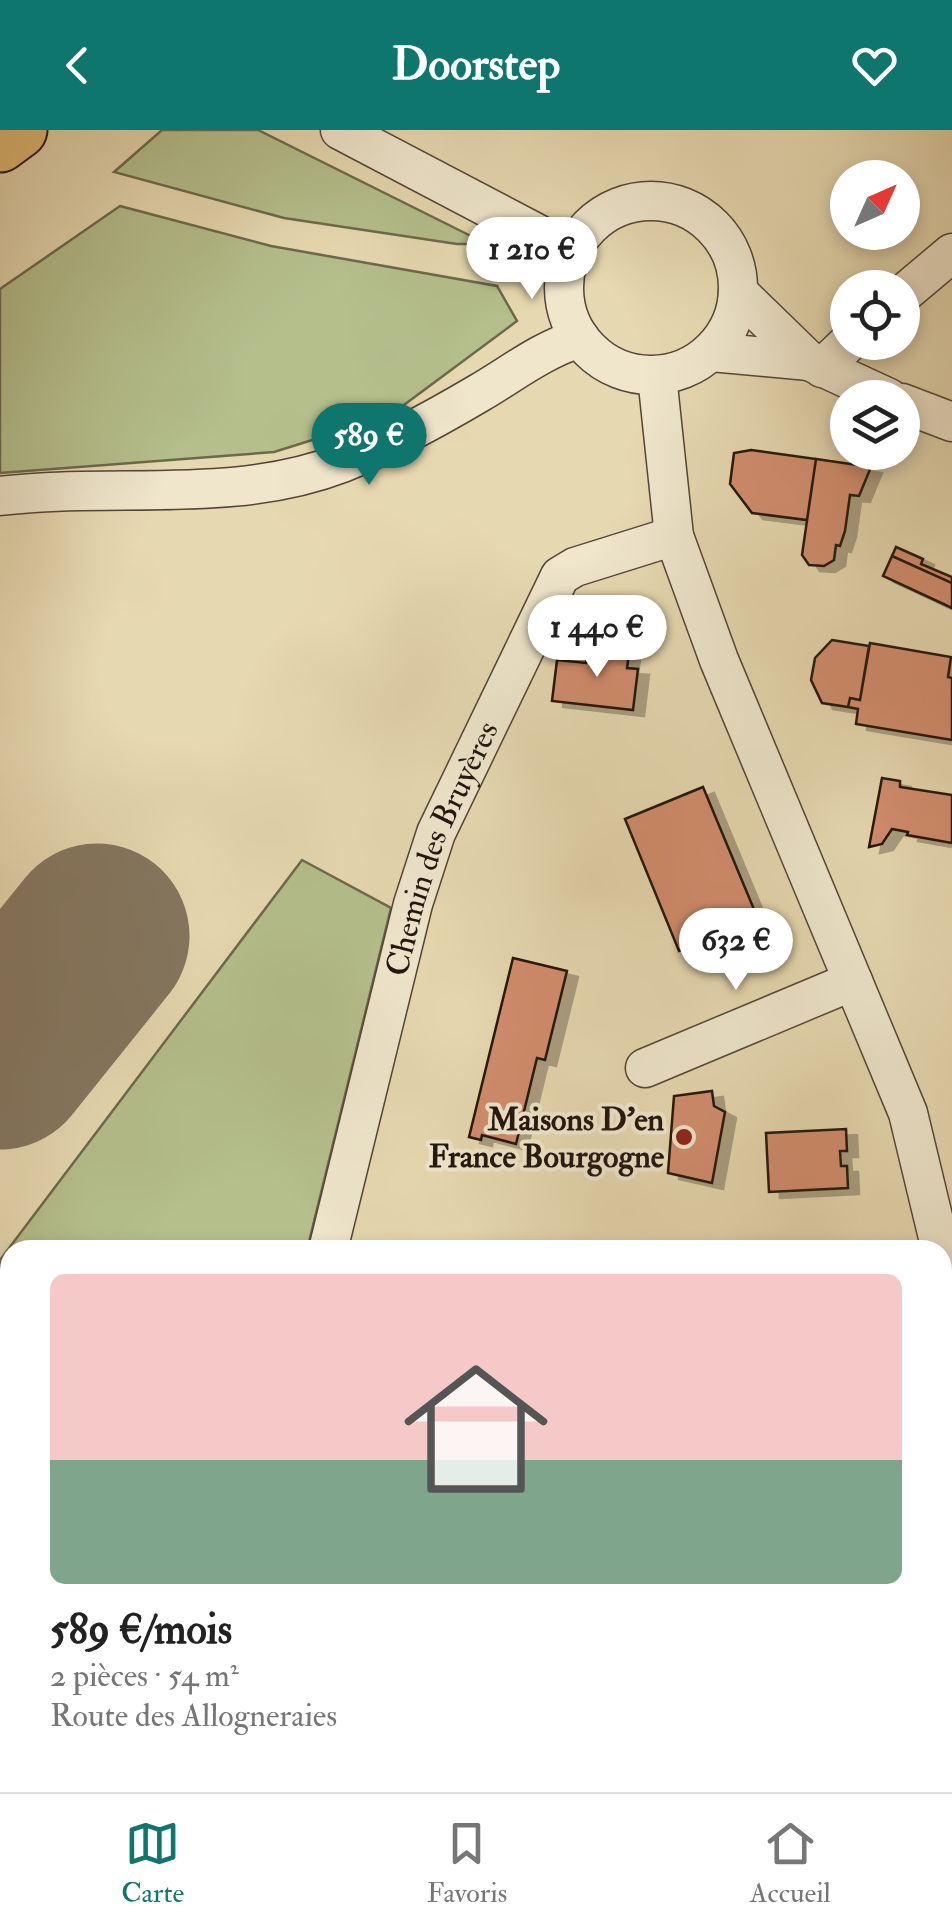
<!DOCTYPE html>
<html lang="fr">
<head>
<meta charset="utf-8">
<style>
	:root { --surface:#fff; --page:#f2f2f2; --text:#222; --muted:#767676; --line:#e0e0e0; --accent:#0f766e }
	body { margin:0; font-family:"IM FELL Double Pica",serif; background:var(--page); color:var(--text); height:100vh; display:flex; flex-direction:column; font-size:38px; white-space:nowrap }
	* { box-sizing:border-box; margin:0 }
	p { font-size:32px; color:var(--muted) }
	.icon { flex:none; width:55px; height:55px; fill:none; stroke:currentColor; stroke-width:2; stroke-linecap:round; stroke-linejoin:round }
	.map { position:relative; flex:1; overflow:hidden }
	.details { position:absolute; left:0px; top:1110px; width:952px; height:552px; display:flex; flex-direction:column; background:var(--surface); border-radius:30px 30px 0 0; box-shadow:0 5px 15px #0003 }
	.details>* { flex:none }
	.needle { width:65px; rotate:45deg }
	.controls { position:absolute; left:830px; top:30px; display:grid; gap:20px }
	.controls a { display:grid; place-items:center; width:90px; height:90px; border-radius:50%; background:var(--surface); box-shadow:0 5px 15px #0003; font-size:50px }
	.price { position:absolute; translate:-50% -85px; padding:0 22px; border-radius:35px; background:#fff; color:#222; font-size:32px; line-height:65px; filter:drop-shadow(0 2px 5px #0008) }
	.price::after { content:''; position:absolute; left:50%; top:60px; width:30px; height:22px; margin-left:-15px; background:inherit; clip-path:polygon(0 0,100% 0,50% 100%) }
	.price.selected { background:var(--accent); color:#fff }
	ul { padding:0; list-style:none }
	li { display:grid; align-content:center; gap:20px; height:530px; padding:0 50px }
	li+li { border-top:2px solid var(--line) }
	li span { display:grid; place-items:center; height:310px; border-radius:15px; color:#555 }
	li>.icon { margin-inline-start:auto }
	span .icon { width:180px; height:180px; fill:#fffc; stroke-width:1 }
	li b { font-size:42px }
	header { display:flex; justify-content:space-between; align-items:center; height:130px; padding:0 50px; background:var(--accent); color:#fff; font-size:45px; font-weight:800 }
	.tabs { display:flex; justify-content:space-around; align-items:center; height:140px; border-top:2px solid var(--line); background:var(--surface); font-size:28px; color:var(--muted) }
	.tabs a { display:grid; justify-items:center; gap:5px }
	.tabs .selected { color:var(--accent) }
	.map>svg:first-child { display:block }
</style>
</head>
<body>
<header><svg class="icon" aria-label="back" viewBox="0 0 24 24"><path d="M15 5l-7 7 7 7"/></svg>Doorstep<svg class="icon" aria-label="heart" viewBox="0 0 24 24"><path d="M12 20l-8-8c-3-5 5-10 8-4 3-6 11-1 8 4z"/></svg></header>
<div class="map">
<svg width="952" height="1662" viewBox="0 0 952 1662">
	<defs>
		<filter id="shadow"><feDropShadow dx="11" dy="6" stdDeviation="0" flood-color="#0004"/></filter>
	</defs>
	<rect width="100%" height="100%" fill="#e6d8b0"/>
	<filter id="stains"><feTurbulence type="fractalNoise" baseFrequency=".002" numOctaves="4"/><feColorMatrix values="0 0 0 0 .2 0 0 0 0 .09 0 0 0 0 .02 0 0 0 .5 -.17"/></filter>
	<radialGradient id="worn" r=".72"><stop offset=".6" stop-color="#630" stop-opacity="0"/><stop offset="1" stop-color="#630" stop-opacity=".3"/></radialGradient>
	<path fill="#b4bf8c" stroke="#6b6a4d" stroke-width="2.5" d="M162,0H258L487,114H457L284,88L114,42Z
		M120,76L271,116L497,156L517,191L389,286L274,322L0,343V159Z
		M302,730L391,778L307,1120H10V1421L0,1415V1130Z"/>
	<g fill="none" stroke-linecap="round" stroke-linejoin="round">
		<path stroke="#84765f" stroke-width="185" d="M0,927L97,806"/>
	</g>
	<path fill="#d28d6e" stroke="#22150e" stroke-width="2.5" filter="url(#shadow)" d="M751,320L816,329L807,390L752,383L730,354L734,323Z
		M816,329L871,337L859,366L850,365L845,401L840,416L836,415L834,430L824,436L809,435L802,425Z
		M896,417L923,429L921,434L952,447V453L892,426Z
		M892,426L952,453V478L883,446Z
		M832,510L869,516L860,570L850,568L848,577L822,573L811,550L815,528Z
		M870,513L951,527L948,547L952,548V610L856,594L858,579L848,577L850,568L860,570Z
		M602,514L617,516L616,522L629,523L627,538L638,539L633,580L552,571L557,530L586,533L588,518L601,520Z
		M882,648L900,651V657L952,665V713L907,705L908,702L892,699L882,714L869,717Z
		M703,657L758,789L739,796L742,804L726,811L700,822L697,814L679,821L625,689Z
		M513,828L567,841L545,930L537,928L516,1014L482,1005L481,1010L469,1007Z
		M712,961L714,976L725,982L712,1053L668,1043L674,966Z
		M846,999L847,1021H840L841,1036H847L848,1058L769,1062L766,1003Z
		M248,1652H388L396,1660L269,1662Z"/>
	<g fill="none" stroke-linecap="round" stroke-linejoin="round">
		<defs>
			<g id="minor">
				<path d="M340,0L540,105L570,125"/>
				<circle cx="651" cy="158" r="87"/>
				<path d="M738,162L809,231L889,268"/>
				<path d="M902,165L952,123"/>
				<path d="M711,222L809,231"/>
				<path d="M822,238L849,212"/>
				<path d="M657,246L674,406L719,530L908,983L941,1120"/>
				<path d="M902,273L952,292"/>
				<path d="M0,366C114,352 233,375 342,333C390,314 435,289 479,263C513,243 542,220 580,208"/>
				<path d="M645,938L853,851"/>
				<path id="s1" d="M328,1120L413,774L436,703L560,446L575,437L674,406"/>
				<path d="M942,1126L952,1165"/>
				<path d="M942,1294L952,1292"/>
				<path d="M139,1662L144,1652"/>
			</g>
			<path id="highway" d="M0,14L19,0"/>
		</defs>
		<use href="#minor" stroke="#534636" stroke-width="41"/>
		<use href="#highway" stroke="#22150e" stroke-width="59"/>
		<use href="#minor" stroke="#efe6cc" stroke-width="38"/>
		<use href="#highway" stroke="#e3bc78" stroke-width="55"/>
	</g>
	<circle fill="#8f2418" stroke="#efe6cc" stroke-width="4" cx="684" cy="1007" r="10"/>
	<g text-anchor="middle" stroke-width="8" stroke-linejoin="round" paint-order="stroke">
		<g font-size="32" fill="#22150e" stroke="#efe6cc">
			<text dy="11" stroke="none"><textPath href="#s1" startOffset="418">Chemin des Bruyères</textPath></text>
		</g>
		<g font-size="32" font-weight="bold" fill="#22150e" stroke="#efe6cc" text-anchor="end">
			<text x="664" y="1000">Maisons D'en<tspan x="664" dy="37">France Bourgogne</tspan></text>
		</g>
	</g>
	<rect width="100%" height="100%" filter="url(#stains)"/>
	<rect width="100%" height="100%" fill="url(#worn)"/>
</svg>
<div class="controls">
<a><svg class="needle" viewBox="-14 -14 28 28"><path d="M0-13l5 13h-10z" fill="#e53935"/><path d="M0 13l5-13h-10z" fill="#767676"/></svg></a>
<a><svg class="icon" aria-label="locate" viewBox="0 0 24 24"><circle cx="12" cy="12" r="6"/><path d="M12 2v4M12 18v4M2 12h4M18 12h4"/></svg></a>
<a><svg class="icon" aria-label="layers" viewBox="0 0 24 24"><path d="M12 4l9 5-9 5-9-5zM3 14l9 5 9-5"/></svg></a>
</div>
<b class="price" style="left:532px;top:172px">1 210 €</b>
<b class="price selected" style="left:369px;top:358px">589 €</b>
<b class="price" style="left:597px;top:550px">1 440 €</b>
<b class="price" style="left:736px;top:863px">632 €</b>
<section class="details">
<ul>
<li><span style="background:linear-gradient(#f6c9c9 60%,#7fa58c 0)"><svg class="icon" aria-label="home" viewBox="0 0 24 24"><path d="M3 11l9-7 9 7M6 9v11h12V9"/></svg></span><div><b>589 €/mois</b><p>2 pièces · 54 m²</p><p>Route des Allogneraies</p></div></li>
</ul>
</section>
</div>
<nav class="tabs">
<a class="selected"><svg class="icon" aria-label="map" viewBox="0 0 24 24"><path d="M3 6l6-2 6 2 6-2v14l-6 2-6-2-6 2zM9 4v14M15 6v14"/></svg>Carte</a>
<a><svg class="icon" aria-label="saved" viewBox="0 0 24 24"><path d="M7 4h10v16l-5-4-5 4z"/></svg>Favoris</a>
<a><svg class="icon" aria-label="home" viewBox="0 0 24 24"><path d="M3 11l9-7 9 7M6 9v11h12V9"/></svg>Accueil</a>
</nav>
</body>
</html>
